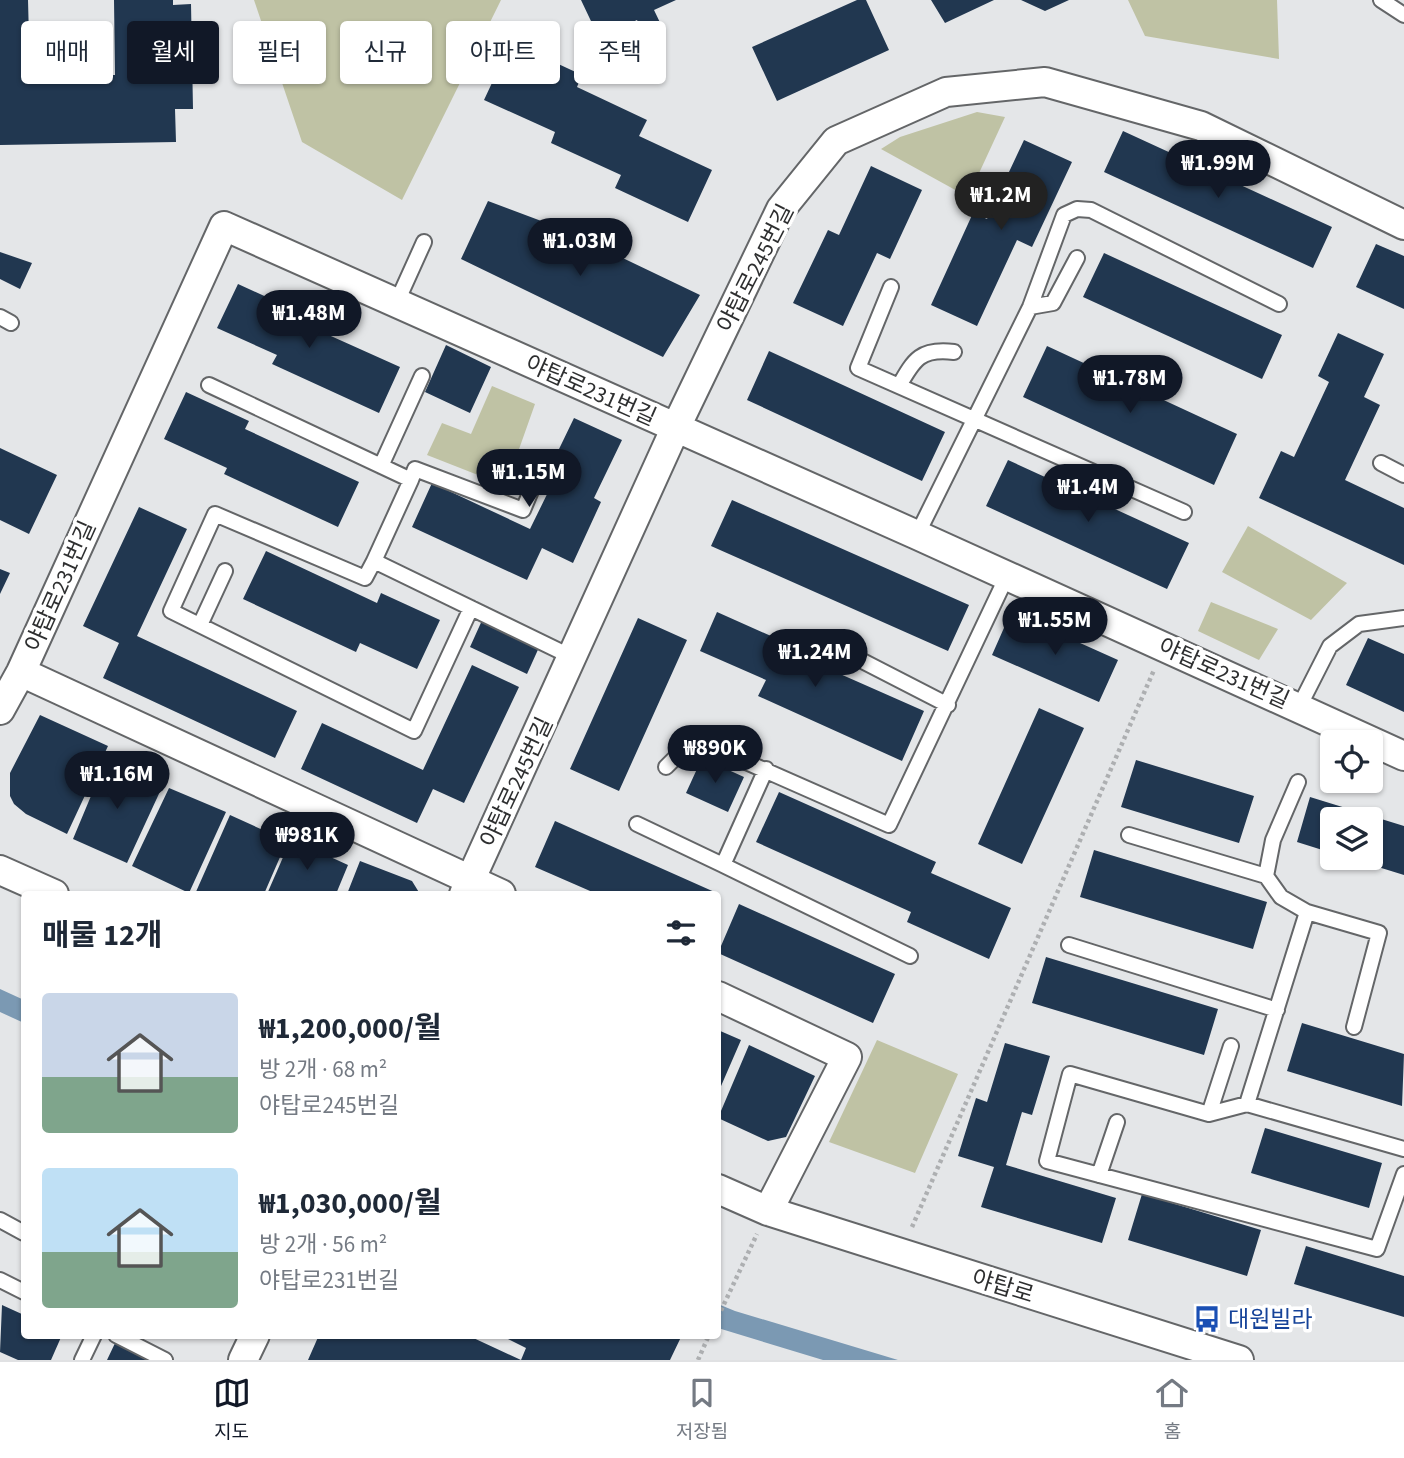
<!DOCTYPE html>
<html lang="ko">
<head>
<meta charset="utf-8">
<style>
	:root { --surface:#fff; --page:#f2f2f3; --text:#1f2937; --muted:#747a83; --line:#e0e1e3; --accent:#111827 }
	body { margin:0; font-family:"Source Sans 3","Noto Sans KR",sans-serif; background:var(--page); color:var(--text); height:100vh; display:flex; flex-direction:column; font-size:26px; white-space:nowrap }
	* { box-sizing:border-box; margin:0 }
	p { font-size:23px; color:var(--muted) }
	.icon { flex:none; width:38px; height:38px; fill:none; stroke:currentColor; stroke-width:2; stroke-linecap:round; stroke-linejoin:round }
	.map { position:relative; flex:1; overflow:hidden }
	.drawer { position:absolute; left:21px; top:891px; width:700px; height:448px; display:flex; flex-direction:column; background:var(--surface); border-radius:7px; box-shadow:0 2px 5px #0004 }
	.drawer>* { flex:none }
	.guide { position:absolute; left:21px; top:21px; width:700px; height:63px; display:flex; gap:14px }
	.fabs { position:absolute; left:1320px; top:730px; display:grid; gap:14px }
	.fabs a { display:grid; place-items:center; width:63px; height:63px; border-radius:7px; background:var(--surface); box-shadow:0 2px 5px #0004; font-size:35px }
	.price { position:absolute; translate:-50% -60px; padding:0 16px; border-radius:24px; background:var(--accent); color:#fff; font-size:23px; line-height:46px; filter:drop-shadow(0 2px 4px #0008) }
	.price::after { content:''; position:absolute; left:50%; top:42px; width:21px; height:16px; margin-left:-10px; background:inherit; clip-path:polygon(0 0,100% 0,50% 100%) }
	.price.on { background:#222; color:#fff }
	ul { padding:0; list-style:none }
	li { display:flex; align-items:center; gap:21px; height:175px; padding:0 21px }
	li span { display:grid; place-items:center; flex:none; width:196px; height:140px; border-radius:7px; color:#555 }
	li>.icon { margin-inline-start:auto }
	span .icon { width:84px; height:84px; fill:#fffc; stroke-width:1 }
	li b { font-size:30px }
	h2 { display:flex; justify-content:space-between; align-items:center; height:84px; padding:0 21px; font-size:30px }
	.pill { padding:0 24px; border-radius:7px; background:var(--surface); box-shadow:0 2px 5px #0004; font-size:24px; line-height:63px }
	.pill.on { background:var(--accent); color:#fff }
	.tabs { display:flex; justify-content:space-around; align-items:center; height:98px; border-top:2px solid var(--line); background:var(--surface); font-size:19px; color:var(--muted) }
	.tabs a { display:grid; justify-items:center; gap:4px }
	.tabs .on { color:var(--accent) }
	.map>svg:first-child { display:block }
</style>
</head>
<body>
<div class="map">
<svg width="1404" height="1360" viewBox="0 0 1404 1360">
	<rect width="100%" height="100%" fill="#e4e6e8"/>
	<path fill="#bfc2a4" d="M254,0H501L402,200L302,142Z
		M1128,0H1277L1279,59L1145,36Z
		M977,112L1005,117L968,197L881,149L900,137Z
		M492,386L535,404L506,486L427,455L442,423L471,434Z
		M1248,526L1347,583L1311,620L1222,572Z
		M1211,602L1278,629L1259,660L1198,631Z
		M877,1040L958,1074L915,1173L829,1142Z"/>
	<path fill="#7b99b3" d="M0,989L24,1000V1023L0,1012Z
		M718,1304L735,1311L898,1360H823L718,1328Z"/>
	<path fill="#213750" d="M0,0H28L30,76L115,75L114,0H173V5L191,4L193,109H175L176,142L0,145Z
		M581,0H676L654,10L665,33L647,42L637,20L599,38Z
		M857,0H866L889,50L777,101L752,47Z
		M931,0H994L945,23Z
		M1021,0H1069L1045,11Z
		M511,42L582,75L577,87L647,120L639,136L712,170L688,222L615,188L621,175L551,143L555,132L484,100Z
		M1123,131L1332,227L1313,268L1104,172Z
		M1024,140L1072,162L1032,247L1017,240L977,326L931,305L973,213L987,219Z
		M871,166L922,190L890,259L877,253L843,326L793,303L828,230L839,235Z
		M488,201L560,228L700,295L663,357L461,259Z
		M1376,244L1404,256V309L1356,287Z
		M0,252L32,263L20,289L0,279Z
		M1104,253L1282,335L1262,379L1083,297Z
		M238,284L297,311L293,319L400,367L379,413L272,364L277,355L217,328Z
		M1338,333L1384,354L1364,397L1380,405L1345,480L1404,508V565L1259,498L1281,451L1294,457L1329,382L1318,376Z
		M446,345L491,367L470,413L425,392Z
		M1047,346L1237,434L1214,485L1023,397Z
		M769,351L945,432L922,481L747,400Z
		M186,392L249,421L245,429L359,482L338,527L224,474L227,468L164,439Z
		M574,418L622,440L594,498L601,502L573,563L542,548L527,580L412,527L432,483L530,529L554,480L546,476Z
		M0,448L57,475L29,534L0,520Z
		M1008,460L1189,543L1167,589L986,506Z
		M732,500L969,605L948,651L711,546Z
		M139,507L187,529L137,636L297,711L275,758L103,678L119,643L83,626Z
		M266,551L377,603L381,593L440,620L417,669L360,643L356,652L243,599Z
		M0,569L10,573L0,594Z
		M717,612L791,645L788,651L924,711L902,761L758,696L766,680L700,651Z
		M1011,612L1118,660L1099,702L992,655Z
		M484,616L541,643L527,674L470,647Z
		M638,618L687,640L619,791L570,769Z
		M1368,638L1404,654V712L1346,685Z
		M472,665L519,687L464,803L433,789L417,823L301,769L322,723L423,770Z
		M1039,708L1084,728L1022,864L978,844Z
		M40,715L108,746L67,834L26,814L14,804L10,796V773Z
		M702,758L744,777L728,812L686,793Z
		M106,760L163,785L127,863L73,839Z
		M1136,760L1254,796L1239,843L1121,807Z
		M169,788L226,812L189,893L132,866Z
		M779,792L936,862L931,873L1011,908L989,959L907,922L911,912L756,842Z
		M1310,797L1404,826V875L1349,858H1370V819H1332V853L1297,842Z
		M230,815L287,841L264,894H195Z
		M555,821L719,894H597L535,867Z
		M291,839L348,865L336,894H267Z
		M1094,850L1267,902L1253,949L1080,897Z
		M360,861L412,881L420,894H347Z
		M739,904L895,974L873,1023L718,953Z
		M1046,957L1218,1009L1204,1055L1032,1003Z
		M1302,1023L1404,1054L1402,1106L1287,1071Z
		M718,1030L741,1040L718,1093Z
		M1005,1043L1050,1056L1032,1115L1022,1112L1006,1165L1116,1198L1102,1243L981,1207L994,1167L958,1156L976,1098L987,1102Z
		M749,1045L815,1076L786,1137L768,1141L718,1118Z
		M1265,1128L1382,1163L1369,1208L1251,1173Z
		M1142,1194L1261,1230L1247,1276L1128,1240Z
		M1306,1246L1404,1276V1317L1294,1284Z
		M2,1305L24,1315V1335H62L51,1360H18L0,1352Z
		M319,1335H467L521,1360L526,1348L506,1338L507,1335H682L670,1360H308Z
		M117,1339L160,1360H107Z"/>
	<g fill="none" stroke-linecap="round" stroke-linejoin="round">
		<defs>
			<path id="service" d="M1381,0L1404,15
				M891,287L858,368L1184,512
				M396,304L424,242
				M1030,307L1053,303L1077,258
				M0,317L11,323
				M209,385L411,480L374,561L574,658
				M899,386C914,359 921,348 954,352
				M1381,463L1404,475
				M381,466L422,376
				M411,480L415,469L523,510L541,467
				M917,535L1030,307L1064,215L1077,209L1091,210L1279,304
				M374,561L365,578L215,514L171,611L414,731L471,608
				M200,625L225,571
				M841,650L948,705
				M1299,707L1330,646L1359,624L1404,618
				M666,767L684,749L703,743L889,825L1007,576
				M766,769L723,865L910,956
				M637,824L723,865
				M1129,835L1266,876
				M1307,912L1379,933L1354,1027
				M1069,945L1277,1010
				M1247,1104L1307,912L1281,897L1266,876L1273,840L1298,782
				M1209,1114L1231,1046
				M1404,1149L1247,1104L1209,1114L1070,1074L1047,1161L1377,1249L1404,1174
				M1099,1175L1117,1122
				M0,1220L24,1233
				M0,1280L24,1292
				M116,1335L165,1360
				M82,1360L94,1335"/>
			<path id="minor" d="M21,672L501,894
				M0,710L21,672L224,226L917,535L1404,756
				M0,870L54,894
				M464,894L676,427L781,209L836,141L946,92L1045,82L1201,126L1404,225
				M718,996L847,1057L768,1211
				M718,1189L768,1211L1239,1360
				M243,1360L255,1335"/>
		</defs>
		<use href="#service" stroke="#646668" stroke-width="18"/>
		<use href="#minor" stroke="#646668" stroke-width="32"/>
		<path stroke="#adafb1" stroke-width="4.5" stroke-dasharray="3.5 3.5" stroke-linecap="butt" d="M912,1227L1154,670
			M718,1317L757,1234
			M698,1360L709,1335"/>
		<use href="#service" stroke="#fff" stroke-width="14"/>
		<use href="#minor" stroke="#fff" stroke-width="28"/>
	</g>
	<defs>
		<symbol id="bus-bare" viewBox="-9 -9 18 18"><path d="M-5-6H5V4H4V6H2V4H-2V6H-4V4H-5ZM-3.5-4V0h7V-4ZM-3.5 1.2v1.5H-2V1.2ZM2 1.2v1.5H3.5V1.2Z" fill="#1a4fb4" stroke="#fff" stroke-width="2.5" paint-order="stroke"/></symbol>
	</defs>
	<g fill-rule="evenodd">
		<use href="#bus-bare" x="1188" y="1300" width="38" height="38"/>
	</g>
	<g text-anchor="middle" stroke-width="7" stroke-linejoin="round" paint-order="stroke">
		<g font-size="23" fill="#2e2f30" stroke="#fff">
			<text transform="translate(755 268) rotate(-63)" y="8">야탑로245번길</text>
			<text transform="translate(591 390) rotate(24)" y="8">야탑로231번길</text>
			<text transform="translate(60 586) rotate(-66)" y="8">야탑로231번길</text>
			<text transform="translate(1224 673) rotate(24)" y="8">야탑로231번길</text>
			<text transform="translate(516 782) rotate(-65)" y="8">야탑로245번길</text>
			<text transform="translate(1003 1286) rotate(17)" y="8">야탑로</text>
		</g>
		<g font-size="23" fill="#164399" stroke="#fff" text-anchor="start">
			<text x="1228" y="1327">대원빌라</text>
		</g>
	</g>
</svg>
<div class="fabs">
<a><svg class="icon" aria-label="locate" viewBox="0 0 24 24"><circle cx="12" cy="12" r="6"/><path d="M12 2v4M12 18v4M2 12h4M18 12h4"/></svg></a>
<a><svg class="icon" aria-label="layers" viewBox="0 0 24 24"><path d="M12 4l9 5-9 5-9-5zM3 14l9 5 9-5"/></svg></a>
</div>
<b class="price" style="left:1218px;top:200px">₩1.99M</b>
<b class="price on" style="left:1001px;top:232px">₩1.2M</b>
<b class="price" style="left:580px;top:278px">₩1.03M</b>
<b class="price" style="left:309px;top:350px">₩1.48M</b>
<b class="price" style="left:1130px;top:415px">₩1.78M</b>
<b class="price" style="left:529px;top:509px">₩1.15M</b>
<b class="price" style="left:1088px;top:524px">₩1.4M</b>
<b class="price" style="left:1055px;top:657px">₩1.55M</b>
<b class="price" style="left:815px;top:689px">₩1.24M</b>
<b class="price" style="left:715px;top:785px">₩890K</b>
<b class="price" style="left:117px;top:811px">₩1.16M</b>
<b class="price" style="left:307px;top:872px">₩981K</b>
<div class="guide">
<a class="pill">매매</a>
<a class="pill on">월세</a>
<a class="pill">필터</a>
<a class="pill">신규</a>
<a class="pill">아파트</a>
<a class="pill">주택</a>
</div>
<section class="drawer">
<h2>매물 12개<svg class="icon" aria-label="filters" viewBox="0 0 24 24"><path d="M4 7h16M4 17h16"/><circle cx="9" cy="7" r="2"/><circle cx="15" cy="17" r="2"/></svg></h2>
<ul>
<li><span style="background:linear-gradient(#c9d6e8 60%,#7fa58c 0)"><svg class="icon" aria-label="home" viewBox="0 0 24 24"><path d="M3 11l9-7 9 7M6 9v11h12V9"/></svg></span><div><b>₩1,200,000/월</b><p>방 2개 · 68 m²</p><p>야탑로245번길</p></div></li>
<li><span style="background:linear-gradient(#bfe0f5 60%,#7fa58c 0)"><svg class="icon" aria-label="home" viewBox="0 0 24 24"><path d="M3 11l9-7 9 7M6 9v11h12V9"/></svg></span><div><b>₩1,030,000/월</b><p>방 2개 · 56 m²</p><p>야탑로231번길</p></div></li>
</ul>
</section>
</div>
<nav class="tabs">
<a class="on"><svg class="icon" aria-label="map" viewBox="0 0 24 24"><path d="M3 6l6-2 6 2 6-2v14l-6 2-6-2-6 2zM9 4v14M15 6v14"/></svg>지도</a>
<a><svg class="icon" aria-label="saved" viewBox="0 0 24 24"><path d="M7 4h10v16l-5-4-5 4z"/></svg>저장됨</a>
<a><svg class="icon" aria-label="home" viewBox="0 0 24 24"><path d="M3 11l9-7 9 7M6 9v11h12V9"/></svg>홈</a>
</nav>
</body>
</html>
